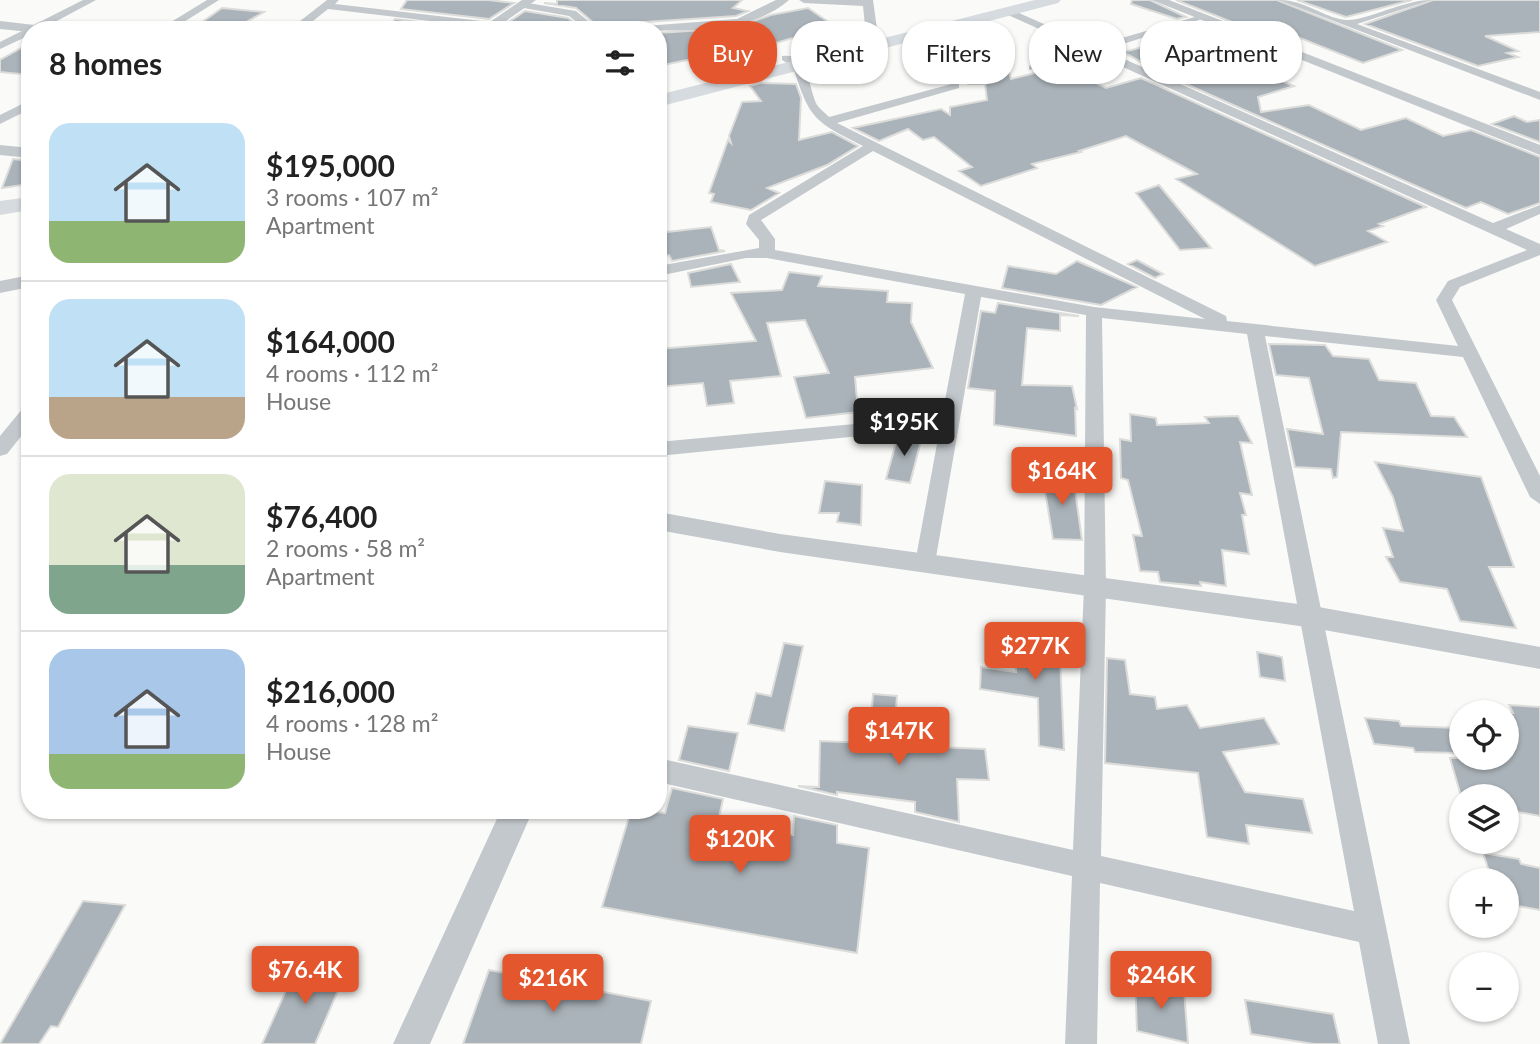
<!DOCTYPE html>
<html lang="en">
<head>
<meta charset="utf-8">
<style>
	:root { --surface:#fff; --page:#f2f2f2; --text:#222; --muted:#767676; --line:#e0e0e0; --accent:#e4572e }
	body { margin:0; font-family:Lato,sans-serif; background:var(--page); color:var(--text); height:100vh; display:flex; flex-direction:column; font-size:26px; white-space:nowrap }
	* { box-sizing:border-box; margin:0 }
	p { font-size:23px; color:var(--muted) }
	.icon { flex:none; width:38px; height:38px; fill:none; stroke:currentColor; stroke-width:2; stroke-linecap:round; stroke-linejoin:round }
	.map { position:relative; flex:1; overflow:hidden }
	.drawer { position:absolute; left:21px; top:21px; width:646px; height:798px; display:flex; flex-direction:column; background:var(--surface); border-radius:28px; box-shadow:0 2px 5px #0004 }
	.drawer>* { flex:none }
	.top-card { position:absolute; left:688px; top:21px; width:665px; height:63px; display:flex; gap:14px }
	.controls { position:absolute; left:1449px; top:700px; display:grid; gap:14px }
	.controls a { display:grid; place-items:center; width:70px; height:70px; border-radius:50%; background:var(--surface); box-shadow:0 2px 5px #0004; font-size:35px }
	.price { position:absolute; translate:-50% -60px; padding:0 16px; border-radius:7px; background:var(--accent); color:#fff; font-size:23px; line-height:46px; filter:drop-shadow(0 2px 4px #0008) }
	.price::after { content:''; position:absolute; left:50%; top:42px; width:21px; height:16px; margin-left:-10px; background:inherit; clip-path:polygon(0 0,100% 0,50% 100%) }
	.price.selected { background:#222; color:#fff }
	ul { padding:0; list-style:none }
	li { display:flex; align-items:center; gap:21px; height:175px; padding:0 28px }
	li+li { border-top:2px solid var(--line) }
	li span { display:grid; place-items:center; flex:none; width:196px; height:140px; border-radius:21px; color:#555 }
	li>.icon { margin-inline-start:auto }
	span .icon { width:84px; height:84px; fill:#fffc; stroke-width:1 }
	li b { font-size:30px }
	h2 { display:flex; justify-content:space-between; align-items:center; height:84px; padding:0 28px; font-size:30px }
	.pill { padding:0 24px; border-radius:28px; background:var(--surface); box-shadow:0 2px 5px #0004; font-size:24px; line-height:63px }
	.pill.selected { background:var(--accent); color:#fff }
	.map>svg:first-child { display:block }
</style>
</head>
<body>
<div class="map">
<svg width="1540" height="1044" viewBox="0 0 1540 1044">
	<rect width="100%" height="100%" fill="#fafaf8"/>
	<path fill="#aab3b9" stroke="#dcdcda" stroke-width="2" d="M407,0H488L514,3L489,19L401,9Z
		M557,0H742L733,8L748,11L736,16L629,23L601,29L576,8L544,3L557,4Z
		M1132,0H1150L1186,17L1177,19L1131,4Z
		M1176,0H1277L1402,50L1363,63L1285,32L1270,37Z
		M1297,0H1412L1346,17Z
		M1433,0H1540V32L1485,36L1518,51L1507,53L1518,57L1478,66L1365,24Z
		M222,8L264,12L232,30H191Z
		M808,8L843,32L797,41L792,38L730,57L712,59L707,56L658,66V33L733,28L771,15Z
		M525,11L568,18L582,29L500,28Z
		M395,19L476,29L388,30Z
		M1200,22L1251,42L1214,53L1294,86L1258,97L1261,112L1309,105L1361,130L1406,118L1443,136L1471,130L1540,157V203L1508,214L1481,202L1466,208L1161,73L1123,52L1211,30L1193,24Z
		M976,35L1003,48L1011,79L1063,66L1106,88L1141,78L1426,207L1379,224L1383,226L1368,231L1387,242L1315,266L1176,179L1197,174L1126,136L1079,151L1081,152L1032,164L1037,168L981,186L959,171L972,167L934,137L923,140L908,129L879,141L853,128L941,109L950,115V107L987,100L985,84H968L945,55L944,42Z
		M30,43V75L0,72V60Z
		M760,83L796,84L801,98L799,140L832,132L858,146L827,165L767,188L779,193L751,210L711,202L714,194L709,193L728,140L731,143L729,136L742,102L761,101L750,86Z
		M1514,116L1527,122L1540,120V142L1492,124Z
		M13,159L30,161V184L2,188Z
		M1159,185L1211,248L1180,250L1136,193Z
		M711,227L719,250L725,251L672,261L669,255L658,257V233Z
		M1137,260L1163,274L1155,278L1128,264Z
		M1077,261L1137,287L1101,305L1002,288L1008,266L1056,274Z
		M731,264L740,282L691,287L688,273Z
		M789,272L822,276L818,286L888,291L887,302L912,303L911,322L933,368L855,377L858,412L806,418L794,377L829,373L805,320L767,323L781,376L730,381L734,403L707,406L703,383L658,387V349L756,341L731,293L782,290Z
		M998,303L1079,316L1060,315V331L1027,328L1022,385L1072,386L1077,409L1075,408L1076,436L994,425L995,391L968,388L981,311L995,313Z
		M1269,344L1325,345L1333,356L1369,359L1379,380L1416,383L1431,416L1454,417L1467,437L1341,432L1337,477L1333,478L1331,469L1295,467L1287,429L1323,434L1309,378L1276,375Z
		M1130,414L1156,418L1157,425L1209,423L1205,417L1238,416L1252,443L1240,442L1252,495L1240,493L1246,515H1242L1249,554L1222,550L1226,586L1200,582L1201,586L1160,582L1158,572L1140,571L1133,535L1142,536L1128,480L1121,478L1120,439L1131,441Z
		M923,433L910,483L886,479L898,435Z
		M1375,462L1481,477L1514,567H1489L1516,628L1460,621L1447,589L1400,582L1386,557H1393L1383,528L1403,531L1393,497Z
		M1042,473L1073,476L1082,540L1053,539Z
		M825,481L862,485L861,525L837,522L839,513H819Z
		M1016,629L1059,635L1064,750L1039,746L1038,698L980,689L981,667L1016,672Z
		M784,643L803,646L784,731L748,724L756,693L771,696Z
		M1257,652L1282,657L1285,681L1260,677Z
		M1107,658L1125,660L1130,694L1155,697L1157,709L1187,705L1200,728L1264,718L1279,744L1223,752L1245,792L1303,799L1312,833L1246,825L1249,844L1207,837L1198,773L1105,763Z
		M873,694L897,696L893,745L985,749L989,780L957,779L959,822L915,812V802L837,792V795L798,786L819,787L820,741L869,743Z
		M1509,705L1540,707V816L1507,810V796H1461L1450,758H1507V713H1513Z
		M1365,718L1399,721L1401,726L1461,728V753L1415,752L1413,748L1374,744Z
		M688,726L738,733L729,771L679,760Z
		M672,788L723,799L718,822L793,835L794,816L837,825V843L869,848L857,953L602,907L631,810L665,813Z
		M1483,853L1519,859L1521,864L1540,868V910L1507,904V880H1492Z
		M83,901L125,905L58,1027L51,1026L39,1044H0Z
		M298,964L346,972L315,1044H262Z
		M489,970L651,1001L641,1044H463Z
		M1135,980L1184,990L1188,1043L1137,1031Z
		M1245,1000L1333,1014L1340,1044H1314L1251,1034Z"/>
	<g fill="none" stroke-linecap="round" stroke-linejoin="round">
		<path fill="#c3c8cc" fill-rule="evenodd" d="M83,0H96L40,30H30V35L0,49V42Z
			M207,0H219L171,30H158Z
			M327,0H339L335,4L490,22L495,25L490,28L328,9L303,29H295V25Z
			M776,0H789C746,37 678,30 627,30L632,27L737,19Z
			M799,0H873L878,36L872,39L866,36L863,6L804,3Z
			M1279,0C1305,0 1324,18 1346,20C1366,21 1403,0 1431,0L1357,24L1540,92V100Z
			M522,2L576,11L599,30H587L569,16L518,7L517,5Z
			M1010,9L1094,46L1205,14V18L1104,50L1493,223L1540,205V214L1506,229L1540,244V255L1460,287L1452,300L1540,476V504L1530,497L1463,357L1265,336L1410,1044H1378L1359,942L1100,883L1097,1044H1065L1072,876L658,782V758L1073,850L1084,587L1086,315L981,297L934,569H918L915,563L940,428L658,456V442L942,416L965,294L767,258H746L658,276V266L759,248V240L746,224L749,215L863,146C814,121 810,120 793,67L782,60V56C809,52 808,87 817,105C820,109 825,113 829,117L959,82V88L837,123L1226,316L1227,321L1458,346L1436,300L1448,281L1527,250L1092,53L1029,70V66L1083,49L1006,14L1005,12ZM873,151L1205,319L1094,307L775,250V239L761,220ZM1102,318L1247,334L1354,911L1101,856L1106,587Z
			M30,100V109L0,124V115Z
			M30,406V425L7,454L0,456V436L23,408Z"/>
		<path fill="#c3c8cc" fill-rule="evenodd" d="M522,0H536L493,30H478Z
			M1152,0H1169L1540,145V155Z
			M0,21L43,26L49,30H30V32L0,29Z
			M0,145L30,148V158L0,155Z
			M30,275V287L0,293V281Z
			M658,512L780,534L1313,606L1540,647V669L1313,628L780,552L658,530Z
			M501,810H533L430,1044H393Z"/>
		<path fill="#d6dbdf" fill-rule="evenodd" d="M1035,0H1061L1058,3L658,107V95Z
			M30,197V210L0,215V201Z"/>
	</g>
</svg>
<div class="controls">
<a><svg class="icon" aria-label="locate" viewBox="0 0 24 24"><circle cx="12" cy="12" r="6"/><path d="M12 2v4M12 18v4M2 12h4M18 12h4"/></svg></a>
<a><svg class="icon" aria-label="layers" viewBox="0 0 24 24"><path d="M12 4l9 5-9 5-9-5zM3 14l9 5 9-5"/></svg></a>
<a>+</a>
<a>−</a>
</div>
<b class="price selected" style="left:904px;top:458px">$195K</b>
<b class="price" style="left:1062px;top:507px">$164K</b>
<b class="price" style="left:1035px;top:682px">$277K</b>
<b class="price" style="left:899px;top:767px">$147K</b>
<b class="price" style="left:740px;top:875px">$120K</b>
<b class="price" style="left:305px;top:1006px">$76.4K</b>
<b class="price" style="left:1161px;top:1011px">$246K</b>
<b class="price" style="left:553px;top:1014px">$216K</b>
<div class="top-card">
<a class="pill selected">Buy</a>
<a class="pill">Rent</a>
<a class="pill">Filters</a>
<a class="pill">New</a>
<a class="pill">Apartment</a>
</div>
<section class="drawer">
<h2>8 homes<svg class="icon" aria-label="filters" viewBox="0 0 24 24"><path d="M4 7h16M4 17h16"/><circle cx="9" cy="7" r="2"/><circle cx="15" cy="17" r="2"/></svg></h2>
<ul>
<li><span style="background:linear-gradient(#bfe0f5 70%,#8fb573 0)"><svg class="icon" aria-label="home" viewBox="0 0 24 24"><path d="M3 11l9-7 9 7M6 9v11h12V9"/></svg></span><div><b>$195,000</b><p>3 rooms · 107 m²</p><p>Apartment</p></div></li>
<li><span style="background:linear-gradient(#bfe0f5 70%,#b9a48a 0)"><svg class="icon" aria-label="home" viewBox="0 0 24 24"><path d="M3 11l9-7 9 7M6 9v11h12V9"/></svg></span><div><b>$164,000</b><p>4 rooms · 112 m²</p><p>House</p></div></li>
<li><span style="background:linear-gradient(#dfe7d0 65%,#7fa58c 0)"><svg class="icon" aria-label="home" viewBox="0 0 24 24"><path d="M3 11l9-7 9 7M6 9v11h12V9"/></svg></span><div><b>$76,400</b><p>2 rooms · 58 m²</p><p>Apartment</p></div></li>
<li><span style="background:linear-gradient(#a9c7e8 75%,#8fb573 0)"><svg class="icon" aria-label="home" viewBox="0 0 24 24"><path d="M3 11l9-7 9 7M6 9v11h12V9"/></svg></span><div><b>$216,000</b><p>4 rooms · 128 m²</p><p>House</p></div></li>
</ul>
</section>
</div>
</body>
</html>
